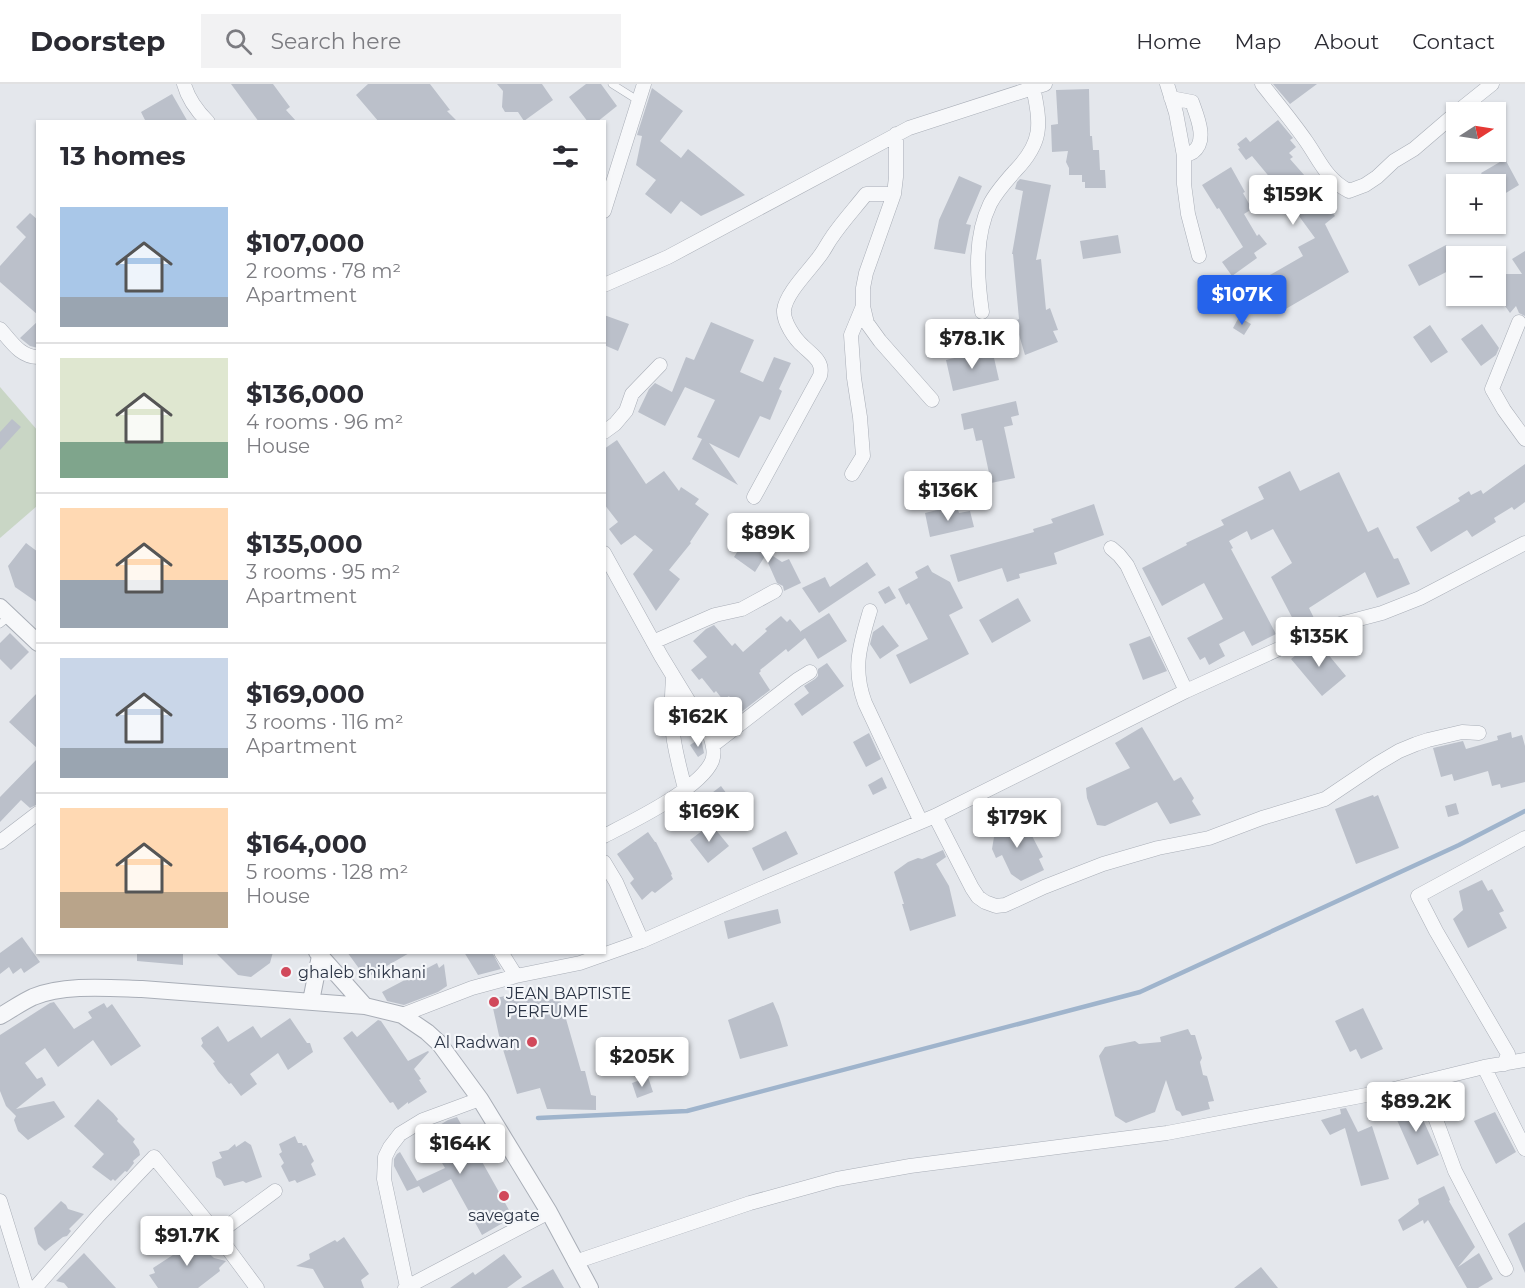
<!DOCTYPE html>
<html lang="en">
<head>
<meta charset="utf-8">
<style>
	:root { --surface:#fff; --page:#f2f2f3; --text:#2b2b33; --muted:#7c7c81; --line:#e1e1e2; --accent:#2563eb }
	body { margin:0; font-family:Montserrat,sans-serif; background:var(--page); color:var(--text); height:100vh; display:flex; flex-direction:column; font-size:22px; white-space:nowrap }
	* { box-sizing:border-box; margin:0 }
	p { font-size:20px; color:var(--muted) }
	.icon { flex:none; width:33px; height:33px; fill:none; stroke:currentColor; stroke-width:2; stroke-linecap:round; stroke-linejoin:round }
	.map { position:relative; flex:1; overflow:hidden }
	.side { position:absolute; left:36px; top:36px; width:570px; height:834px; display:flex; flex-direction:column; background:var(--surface); border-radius:0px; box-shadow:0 2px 4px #0004 }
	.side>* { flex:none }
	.needle { width:39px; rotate:78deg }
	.fabs { position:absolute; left:1446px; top:18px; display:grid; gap:12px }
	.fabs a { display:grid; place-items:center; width:60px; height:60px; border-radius:0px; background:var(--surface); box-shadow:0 2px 4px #0004; font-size:30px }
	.price { position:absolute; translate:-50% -51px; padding:0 14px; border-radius:6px; background:#fff; color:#222; font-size:20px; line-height:39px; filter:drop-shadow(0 2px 3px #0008) }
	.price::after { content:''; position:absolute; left:50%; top:36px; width:18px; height:14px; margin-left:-9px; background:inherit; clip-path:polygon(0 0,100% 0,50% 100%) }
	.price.selected { background:var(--accent); color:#fff }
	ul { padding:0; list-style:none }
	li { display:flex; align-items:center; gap:18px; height:150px; padding:0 24px }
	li+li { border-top:2px solid var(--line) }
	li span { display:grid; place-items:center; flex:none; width:168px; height:120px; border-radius:0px; color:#555 }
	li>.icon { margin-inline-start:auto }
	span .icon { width:72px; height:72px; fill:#fffc; stroke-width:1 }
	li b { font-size:26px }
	h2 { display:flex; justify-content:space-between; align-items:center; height:72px; padding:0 24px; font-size:26px }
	header { display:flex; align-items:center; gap:36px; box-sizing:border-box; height:84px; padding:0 30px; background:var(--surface); border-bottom:2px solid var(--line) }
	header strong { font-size:28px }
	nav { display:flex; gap:33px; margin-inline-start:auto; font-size:21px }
	.search { width:420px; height:54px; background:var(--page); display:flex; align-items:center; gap:15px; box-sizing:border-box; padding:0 21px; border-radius:0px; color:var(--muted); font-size:22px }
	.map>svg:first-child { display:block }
</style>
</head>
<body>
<header>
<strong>Doorstep</strong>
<div class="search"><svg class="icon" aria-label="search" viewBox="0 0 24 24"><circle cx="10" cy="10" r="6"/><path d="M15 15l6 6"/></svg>Search here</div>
<nav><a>Home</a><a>Map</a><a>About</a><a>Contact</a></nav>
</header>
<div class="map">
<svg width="1525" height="1204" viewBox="0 0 1525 1204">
	<rect width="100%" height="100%" fill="#e4e7ec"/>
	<path fill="#c9d6c5" d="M0,303L38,347L37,422L0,454Z"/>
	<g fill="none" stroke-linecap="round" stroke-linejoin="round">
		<path stroke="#9fb4cc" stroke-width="4.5" d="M538,1034L687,1027L1140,908L1459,761L1525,727"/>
	</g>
	<path fill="#bbc0ca" d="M231,0H273L290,23L286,26L297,38H259Z
		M368,0H430L450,26L447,27L458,38H379L356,11Z
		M497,0H542L553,16L524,37L518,28H505L502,23L503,7Z
		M586,0H601L617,22L597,38H588L569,13Z
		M1273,0H1317L1290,20Z
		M652,4L683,27L660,57L681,74L688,65L745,111L701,132L681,117L671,130L645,110L656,96L636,81L642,52L637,51Z
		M1089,5L1090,52H1092L1093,66H1099L1100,86H1105L1106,104H1085V98H1082V91H1069V84L1066,78L1068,67L1052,68L1051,41L1058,40L1056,6Z
		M172,10L188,38H146L141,28Z
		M1278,36L1293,54L1290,56L1296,63L1289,69L1293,73L1290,75L1305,92L1306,91L1335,132L1325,140L1349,188L1284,226L1274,208L1237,229L1230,214L1303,172L1298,163L1315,154L1277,102L1252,72L1246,76L1238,65L1240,64L1237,60L1246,53L1250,58Z
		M1505,75L1519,101L1496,115V100H1488L1481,89Z
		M1231,83L1245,108L1243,109L1252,125L1244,130L1257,152L1259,150L1267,160L1254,169L1257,174L1232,192L1222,178L1243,163L1219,124L1217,125L1202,101Z
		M959,92L982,102L966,140L971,141L965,170L934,165L939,136Z
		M1020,95L1051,101L1036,176L1041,175L1046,226L1050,224L1058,246L1053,247L1058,258L1025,271L1015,237L1019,235L1013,170H1012L1023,107L1015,105L1017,98Z
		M30,129L38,136V231L0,198V182L26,153L16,143Z
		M1118,151L1121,169L1083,175L1080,157Z
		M1446,161L1456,183L1419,202L1408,181Z
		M1525,167V232L1519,229L1516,222L1510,229L1496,209V204L1497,197V190H1522L1512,175Z
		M604,231L629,240L618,267L604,261Z
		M1239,233L1251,240L1244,251L1233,244Z
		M38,237V264L30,262L20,254Z
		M711,238L754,256L740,288L763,298L774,273L791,279L779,305L782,307L770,336L760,332L739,374L709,359L738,401L692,375L702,355L697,353L715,316L685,303L665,342L638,328L649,305L655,299L672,308L686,273L694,276Z
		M1482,240L1499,264L1496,271L1481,282L1461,255Z
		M1430,241L1448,268L1431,279L1413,253Z
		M992,265L999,296L953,307L946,276Z
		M1016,317L1019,331L1011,333L1013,341L1004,343L1015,394L991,399V398L971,403L969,392L989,389L982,356L976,357L973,344L964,346L961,330Z
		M12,335L21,343L0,366V348Z
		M617,356L646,400L664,387L679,407L681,403L699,415L695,420L709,430L690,458L691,459L669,486L680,495L656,527L633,490L653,466L635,451L621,461L609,445L618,438L604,420V365Z
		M1525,380V418L1514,426L1512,423L1494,434L1496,438L1472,453L1467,446L1431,468L1416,443L1460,417L1458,414L1469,407L1471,411L1481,406L1483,410Z
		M1290,387L1300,407L1339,388L1368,448L1378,443L1394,475L1398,474L1410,500L1377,514L1365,488L1309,524L1314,534L1297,543L1271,493L1292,479L1273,445L1251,456L1247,447L1229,457L1233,464L1231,465L1276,550L1252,562L1244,547L1219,560L1225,572L1209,581L1205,573L1200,576L1187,554L1223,535L1204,499L1162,522L1142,484L1187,461L1186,459L1224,441L1221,436L1264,415L1258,403Z
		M1094,420L1104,451L1054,469L1057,480L1019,490L1020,494L1007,498L1002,484L958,498L950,471L1034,448L1033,445L1053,439L1051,435Z
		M941,425L942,429L958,426L959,429L970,427L974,443L930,453L925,429Z
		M746,454L782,478L789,475L801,499L784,507L783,502L777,499L765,472L755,488L734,473Z
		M26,459L38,468V519L15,503L8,482Z
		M867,478L876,491L819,529L802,504L825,493L830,503Z
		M928,481L932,488L950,498L963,524L949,531L969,570L910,600L896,571L928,555L909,519L906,521L898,505L918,494L915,488Z
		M889,502L896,514L885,520L878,508Z
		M1018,514L1031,537L992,559L979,536Z
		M829,529L847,557L818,575L805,554L788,568L786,565L760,586L761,587L759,589L770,606L740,629L729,612L723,616L716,607L714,609L702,594L699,596L691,586L707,573L693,557L706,545L714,541L732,562L735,559L743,568L767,547L765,545L781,532L787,538L790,535L801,548V547Z
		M883,541L899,562L880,575L870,560L873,548Z
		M10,549L29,568L11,586L0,575V559Z
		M1150,552L1167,587L1143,596L1129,560Z
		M1317,557L1346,592L1322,612L1291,575L1306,563Z
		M827,579L844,602L802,632L794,620L809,609L804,602L815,595L818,592V585Z
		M38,608V665L9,638Z
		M1142,643L1174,697L1181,693L1194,714L1192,717L1201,731L1170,740L1157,718L1105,742L1097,741L1087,714L1086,704L1130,684L1115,659Z
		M1511,648L1512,654L1522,651L1525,662V698L1501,704L1500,700L1492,702L1488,687L1454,697L1452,690L1441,693L1433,664L1463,657L1466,665L1498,656L1497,652Z
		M869,649L881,675L866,683L853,658Z
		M701,654L704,669L698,673L690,661Z
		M38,674V720L30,724L21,716L0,738V713Z
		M882,693L887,704L873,711L868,701Z
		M721,702L738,725L718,741L700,718Z
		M1373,711L1374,713L1378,711L1399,764L1356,780L1335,725Z
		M1456,719L1459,730L1448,733L1445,722Z
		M1017,730L1027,750L1030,748L1043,773L1039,775L1044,786L1021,797L1011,790L1002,771L996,774L992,765L996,741Z
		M711,740L729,762L708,779L690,756Z
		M786,747L798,770L763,787L752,764Z
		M648,748L655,758H656L672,790L671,791L673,795L655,809L652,807L642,816L630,799L634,795L617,770Z
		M943,766L946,773L936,780L949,802L956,832L910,847L902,820H904L894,788L908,778L918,774L922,775Z
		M1482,796L1488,807L1492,805L1504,827L1499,829L1507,844L1468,864L1453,835L1463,826L1459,807Z
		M778,825L781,839L728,855L724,837Z
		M22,853L40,878L24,889L21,884L13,890L9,883L0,890V869Z
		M137,868H183V881L137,877Z
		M215,868H273L270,879L251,893L238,891Z
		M347,868H411L366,894Z
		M464,868H492L501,885L478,891Z
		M437,879L439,884L444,880L447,902L438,908L404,921L387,917L386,915L382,908Z
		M542,904L545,916L560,914L581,987H585L591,1011L596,1012V1026L547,1025L540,1004L517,1010L500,956L491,915Z
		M54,918L74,945L92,934L88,928L104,919L107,924L112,920L141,962L111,982L93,956L58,983L45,964L25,979L37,995L42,993L46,1001L16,1025L54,1017L65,1033L28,1056L18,1047L14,1036L16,1032L6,1022L0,1007V951L50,919Z
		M773,918L779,932L788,962L740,975L728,936Z
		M1363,924L1383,965L1361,975L1356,965L1350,968L1335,937Z
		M290,934L307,959H310L313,968L288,986L278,969L250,990L257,1000L241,1012L231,999L229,1000L218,987L213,979L215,978L201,962L203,959L201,954L218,942L228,958L253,942L261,954Z
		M378,936L381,937L408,977L428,967L429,968L414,985L421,995L419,996L427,1008L408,1020V1018L398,1026L393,1018L390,1019L343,954L352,947L357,953Z
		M1188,945L1191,951H1195L1202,974L1200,978L1203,991L1207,992L1214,1017L1208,1018L1210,1025L1182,1032L1180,1028L1176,1026L1166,996L1155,1028L1126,1039L1115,1032L1099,972L1105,963L1135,957L1139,960L1161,958L1160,953Z
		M648,993L653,1008L637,1014L632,999Z
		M98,1015L113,1029L118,1035L117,1037L135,1055L133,1058L139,1066L140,1071L133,1077L134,1079L127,1088L125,1087L115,1097L113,1095L111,1097L92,1083L104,1070L74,1042Z
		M1415,1018L1439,1071L1417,1081L1393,1027Z
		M1346,1024L1358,1048L1372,1042L1389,1095L1361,1102L1345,1044L1330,1051L1321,1036L1341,1030L1340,1025Z
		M1495,1028L1516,1068L1496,1080L1474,1037Z
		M457,1033L513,1133L482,1151L451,1095L423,1109L419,1102L407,1107L394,1082V1075L397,1070L400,1068L417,1097L445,1084L425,1050L448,1036Z
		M295,1052L298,1059H302L303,1062L306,1061L314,1077L311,1080L316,1091L297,1099L295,1096L289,1098L281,1082L284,1079L279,1070L282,1068L279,1060Z
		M245,1057L251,1061L262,1093L246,1099L243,1097L224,1102L221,1096L216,1093L212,1078L222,1074L219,1068L228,1066L235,1060L236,1063Z
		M1444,1102L1450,1116L1449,1117L1475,1163L1458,1183L1479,1169L1493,1195L1478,1204H1467L1428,1136L1424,1140L1423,1136L1403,1147L1398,1136L1419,1120L1418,1115Z
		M61,1117L66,1121L68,1125L84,1130L69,1145L71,1147L67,1152L63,1153L45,1167L38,1160L34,1144Z
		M1525,1138V1189L1508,1150Z
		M204,1148L206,1151L202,1163L214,1174L226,1177L219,1184L220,1187L198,1204H158L149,1191L155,1189L153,1184L176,1169L175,1167L189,1155L193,1153H196Z
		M344,1153L369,1190L361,1196L364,1204H324L313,1185L296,1182L310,1175L309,1170L335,1156L337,1158Z
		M84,1169L116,1204H68L64,1199L56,1197Z
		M504,1170L522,1193L507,1204H450L473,1188L475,1191Z
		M1261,1183L1278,1204H1234Z
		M553,1185L564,1204H521Z"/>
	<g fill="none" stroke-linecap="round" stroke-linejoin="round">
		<defs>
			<path id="service" d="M612,0L639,17
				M0,540L9,533"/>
			<path id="minor" d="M184,0C188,15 197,27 208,38
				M1167,0L1176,29L1184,72V100L1188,130L1199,172
				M1262,0C1277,19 1292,37 1306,57C1320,77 1326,95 1349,107L1365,101L1377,93L1394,77L1414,65L1456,29
				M1171,14L1192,18C1197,32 1208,57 1193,68C1190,70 1187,70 1184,72
				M1457,28L1492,0
				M896,50V93L894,110L866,189L863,204V222L867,239L880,257L932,316
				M604,127L644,0
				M604,201L668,173L909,44L1045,0
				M982,228C977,193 974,153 990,120C996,108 1006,97 1015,87C1043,58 1041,41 1033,3
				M1519,238L1492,305L1504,326L1525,355
				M0,245C11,257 20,273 38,273
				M604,348L615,340L626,327L632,310L660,281
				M852,390L863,372L860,333L854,294L851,251L863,222
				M754,413L820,292C824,277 812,271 803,262C795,255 783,238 784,226C786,209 809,187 819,173C824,167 827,160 832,153C842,138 855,124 866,110H894
				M1111,464L1119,471L1127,481L1186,607
				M604,469L661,572L711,654C713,662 715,669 712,677C700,705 631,738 604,752
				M870,527C860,561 852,584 865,619L921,738
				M653,558L715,531L742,525L775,507
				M673,593C672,609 671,625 672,640C673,662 680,684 685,705
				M713,661L797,596L810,588
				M935,732L972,804L978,813L985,818L996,822L1005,821L1044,803L1103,780L1158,764L1209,754L1262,734L1325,715L1377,680L1399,667L1416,660L1428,656L1462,648L1479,649
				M0,758L38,729
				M604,778L616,798L642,857
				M501,868L516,892
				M402,931L472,904L516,892L580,879L642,857L760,805L935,732L1186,607L1325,544L1382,529L1420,514L1525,459
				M1504,980L1508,970L1436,847L1418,812L1525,754
				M1484,983L1525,1065
				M1422,998L1455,1087L1506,1185
				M0,1117L27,1204
				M575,1178L750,1119L837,1095L910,1082L1167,1049L1382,1008L1484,983L1525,976
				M407,1203L384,1095L385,1073L390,1063L400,1050L423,1036L480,1015
				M35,1204L99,1131L154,1073L217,1150
				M257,1204L217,1150L275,1107
				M405,1204L549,1128"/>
			<path id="tertiary" d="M0,523L38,559
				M317,868L365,922
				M311,917L320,872
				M0,932C11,926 22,918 33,913C64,900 109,904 142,905L365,922L402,931L427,948L439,959L480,1015L549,1128L590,1204"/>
		</defs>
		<use href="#service" stroke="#a9aeb7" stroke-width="8"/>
		<use href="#minor" stroke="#a9aeb7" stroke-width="15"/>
		<use href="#tertiary" stroke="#a9aeb7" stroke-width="18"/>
		<use href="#service" stroke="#f7f8fa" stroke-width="7"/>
		<use href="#minor" stroke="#f7f8fa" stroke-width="14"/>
		<use href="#tertiary" stroke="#f7f8fa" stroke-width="16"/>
	</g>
	<g fill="#d1495b" stroke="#f4f6f9" stroke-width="2">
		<circle cx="286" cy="888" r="6"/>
		<circle cx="494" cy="918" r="6"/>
		<circle cx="532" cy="958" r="6"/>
		<circle cx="504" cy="1112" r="6"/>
	</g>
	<g text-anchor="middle" stroke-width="4.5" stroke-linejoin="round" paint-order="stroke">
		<g font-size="16" fill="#2b3445" stroke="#f4f6f9" text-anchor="start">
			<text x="298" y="894">ghaleb shikhani</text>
			<text x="506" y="915">JEAN BAPTISTE<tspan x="506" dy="18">PERFUME</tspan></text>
			<text x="520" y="964" text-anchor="end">Al Radwan</text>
			<text x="504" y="1137" text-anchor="middle">savegate</text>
		</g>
	</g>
</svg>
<div class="fabs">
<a><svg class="needle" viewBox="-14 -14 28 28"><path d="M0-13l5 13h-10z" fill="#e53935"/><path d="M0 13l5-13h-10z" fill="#7c7c81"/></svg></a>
<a>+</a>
<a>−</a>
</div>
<b class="price" style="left:1293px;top:142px">$159K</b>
<b class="price selected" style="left:1242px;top:242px">$107K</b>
<b class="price" style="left:972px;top:286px">$78.1K</b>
<b class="price" style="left:948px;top:438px">$136K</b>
<b class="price" style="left:768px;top:480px">$89K</b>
<b class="price" style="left:1319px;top:584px">$135K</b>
<b class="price" style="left:698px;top:664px">$162K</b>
<b class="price" style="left:709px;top:759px">$169K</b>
<b class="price" style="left:1017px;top:765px">$179K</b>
<b class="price" style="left:642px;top:1004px">$205K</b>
<b class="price" style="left:1416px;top:1049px">$89.2K</b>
<b class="price" style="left:460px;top:1091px">$164K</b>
<b class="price" style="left:187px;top:1183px">$91.7K</b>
<section class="side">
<h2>13 homes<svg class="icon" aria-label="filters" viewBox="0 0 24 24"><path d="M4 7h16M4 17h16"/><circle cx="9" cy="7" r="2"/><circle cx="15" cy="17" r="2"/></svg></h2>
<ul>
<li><span style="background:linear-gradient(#a9c7e8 75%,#9aa5b1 0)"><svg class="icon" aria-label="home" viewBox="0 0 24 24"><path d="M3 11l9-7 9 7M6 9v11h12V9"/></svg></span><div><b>$107,000</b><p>2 rooms · 78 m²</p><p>Apartment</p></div></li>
<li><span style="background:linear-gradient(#dfe7d0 70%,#7fa58c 0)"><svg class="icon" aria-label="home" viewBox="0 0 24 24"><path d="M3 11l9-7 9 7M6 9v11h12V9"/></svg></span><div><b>$136,000</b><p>4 rooms · 96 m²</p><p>House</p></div></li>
<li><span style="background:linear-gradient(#ffd9b3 60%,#9aa5b1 0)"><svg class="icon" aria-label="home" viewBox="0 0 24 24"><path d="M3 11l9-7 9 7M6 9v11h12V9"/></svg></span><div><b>$135,000</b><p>3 rooms · 95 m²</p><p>Apartment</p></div></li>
<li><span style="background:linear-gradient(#c9d6e8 75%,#9aa5b1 0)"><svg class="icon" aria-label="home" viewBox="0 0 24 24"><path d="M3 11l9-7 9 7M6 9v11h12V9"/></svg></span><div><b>$169,000</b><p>3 rooms · 116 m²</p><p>Apartment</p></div></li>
<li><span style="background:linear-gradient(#ffd9b3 70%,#b9a48a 0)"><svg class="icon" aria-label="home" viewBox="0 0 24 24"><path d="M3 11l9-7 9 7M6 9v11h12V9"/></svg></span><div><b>$164,000</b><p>5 rooms · 128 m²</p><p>House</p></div></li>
</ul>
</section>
</div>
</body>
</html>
